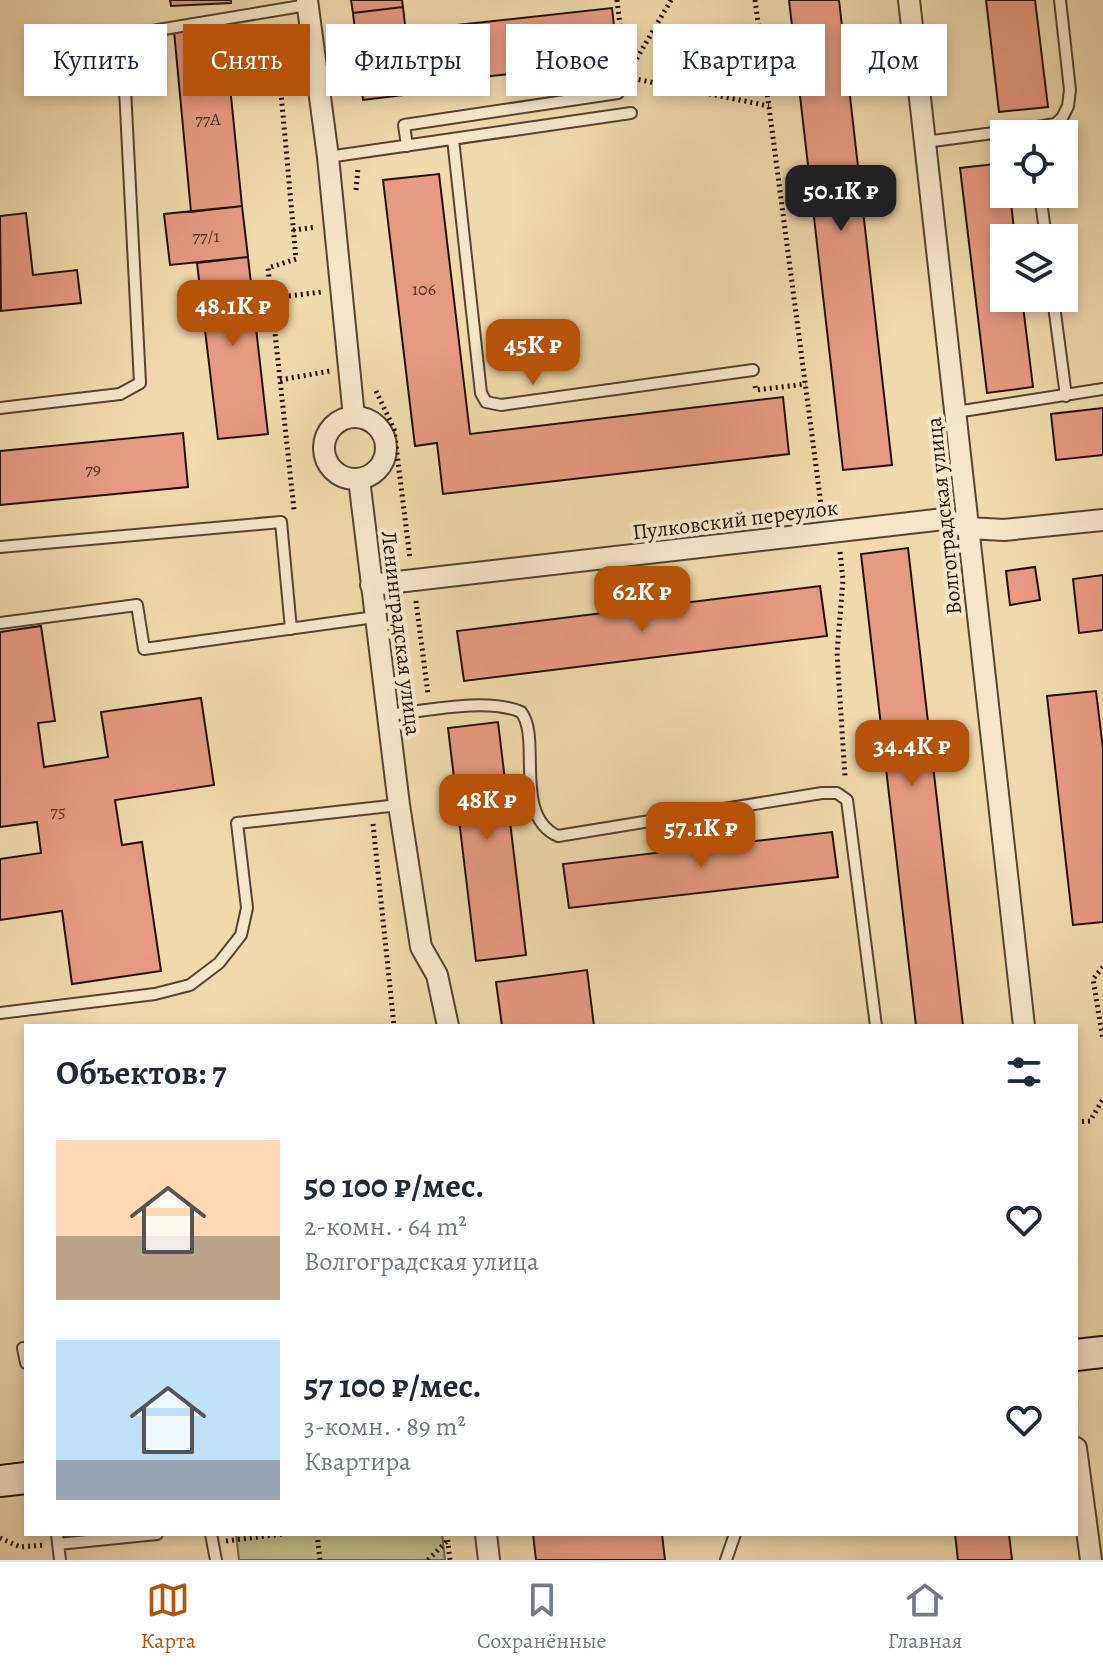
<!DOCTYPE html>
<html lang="ru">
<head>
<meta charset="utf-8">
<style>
	:root { --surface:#fff; --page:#f6f6f7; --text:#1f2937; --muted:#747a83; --line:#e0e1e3; --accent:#b45309 }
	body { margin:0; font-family:Alegreya,serif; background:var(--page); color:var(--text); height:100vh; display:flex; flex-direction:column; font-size:30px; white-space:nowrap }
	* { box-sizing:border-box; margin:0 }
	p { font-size:26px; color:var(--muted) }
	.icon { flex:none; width:44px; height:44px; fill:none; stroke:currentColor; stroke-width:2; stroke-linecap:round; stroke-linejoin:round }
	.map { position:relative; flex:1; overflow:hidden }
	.side { position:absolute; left:24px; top:1024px; width:1054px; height:512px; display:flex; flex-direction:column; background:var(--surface); border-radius:0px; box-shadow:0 4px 12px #0003 }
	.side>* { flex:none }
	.banner { position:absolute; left:24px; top:24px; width:1056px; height:72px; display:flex; gap:16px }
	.tools { position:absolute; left:990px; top:120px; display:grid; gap:16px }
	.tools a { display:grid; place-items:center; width:88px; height:88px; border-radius:0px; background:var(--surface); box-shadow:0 4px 12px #0003; font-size:40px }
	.price { position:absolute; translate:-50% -68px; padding:0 18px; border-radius:16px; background:var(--accent); color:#fff; font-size:26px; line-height:52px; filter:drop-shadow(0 2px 4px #0008) }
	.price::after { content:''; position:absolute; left:50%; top:48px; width:24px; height:18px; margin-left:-12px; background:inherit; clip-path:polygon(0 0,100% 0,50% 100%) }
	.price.selected { background:#222; color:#fff }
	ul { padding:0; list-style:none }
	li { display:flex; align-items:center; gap:24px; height:200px; padding:0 32px }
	li span { display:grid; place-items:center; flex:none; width:224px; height:160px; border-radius:0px; color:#555 }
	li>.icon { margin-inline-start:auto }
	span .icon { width:96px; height:96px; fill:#fffc; stroke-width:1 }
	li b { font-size:34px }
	h2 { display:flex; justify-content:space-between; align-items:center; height:96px; padding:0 32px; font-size:34px }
	.tag { padding:0 28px; border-radius:0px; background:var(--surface); box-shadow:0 4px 12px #0003; font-size:28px; line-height:72px }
	.tag.selected { background:var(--accent); color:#fff }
	.menu { display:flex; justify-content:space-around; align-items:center; height:112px; border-top:2px solid var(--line); background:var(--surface); font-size:22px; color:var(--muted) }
	.menu a { display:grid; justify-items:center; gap:4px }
	.menu .selected { color:var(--accent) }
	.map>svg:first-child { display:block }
</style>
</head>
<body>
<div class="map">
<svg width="1103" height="1560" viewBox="0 0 1103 1560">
	<rect width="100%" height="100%" fill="#f0d9ac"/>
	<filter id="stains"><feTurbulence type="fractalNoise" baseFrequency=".0025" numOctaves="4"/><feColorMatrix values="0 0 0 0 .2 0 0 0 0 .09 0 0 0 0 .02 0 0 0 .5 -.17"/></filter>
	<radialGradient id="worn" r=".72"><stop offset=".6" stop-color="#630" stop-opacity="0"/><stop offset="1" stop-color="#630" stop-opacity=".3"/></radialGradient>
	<path fill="#bcbe87" stroke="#6f6846" stroke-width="2" d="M236,1534H442L445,1560H239Z"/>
	<path fill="#e69a81" stroke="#221206" stroke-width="2" d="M170,0H231V3L171,6Z
		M351,0H402L403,7L353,13Z
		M789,0H839L892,465L843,470Z
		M986,0H1035L1048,107L999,112Z
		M403,7L413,94L363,100L353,13Z
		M612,8L618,62L455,80L448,26Z
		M224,26L242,206L191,212L174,31Z
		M1004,163V194H1010L1015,238H1004V298H1022L1033,387L987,393L960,168Z
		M439,174L470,434L783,397L789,454L443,494L437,443L415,446L383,180Z
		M242,206L248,257L170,265L164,214Z
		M26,213L33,275L77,270L81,303L1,311L0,216Z
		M248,257L268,434L218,439L197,263Z
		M1103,408V455L1056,460L1051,414Z
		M183,433L188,487L0,505V451Z
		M908,548L963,1026H916L861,554Z
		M1035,567L1040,600L1010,605L1006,571Z
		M1103,575V630L1079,633L1073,579Z
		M820,586L827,636L464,681L457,631Z
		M41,626L55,721L38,723L44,767L108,757L101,712L201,698L214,785L115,800L122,845L142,842L161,971L72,984L62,911L0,920V859L41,853L37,822L0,827V632Z
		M1096,691L1103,749V922L1073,925L1047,696Z
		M498,722L526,955L476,961L448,728Z
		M832,832L838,877L569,908L563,864Z
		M587,970L594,1026H502L496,982Z
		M533,1534H662L665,1560H536Z
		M955,1534H1009L1012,1560H958Z"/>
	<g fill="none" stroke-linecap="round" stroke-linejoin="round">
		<defs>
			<path id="lane" d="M453,139L481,393L486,402L501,405L753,370
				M925,142L1032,128L1055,124L1062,118L1068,106L1070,90L1060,0
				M407,146L404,125L618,93
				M328,157L631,113
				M1040,194L1046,238
				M1053,298L1066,396
				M0,408L120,394L140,383L123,50L134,34L307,5
				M956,412L1103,389
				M0,547L281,522L291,629
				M0,623L137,605L144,649L375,617
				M388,715C426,711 486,697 521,712C542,738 512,816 558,836L822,793H837L847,800L876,1026
				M0,1013L155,994L190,985L219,963L241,935L247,908L237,823L399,805
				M23,1348L26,1363
				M57,1534L60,1560
				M211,1534L216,1560
				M58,1544L157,1534
				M726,1560L735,1534"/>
			<path id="street" d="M307,0L328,157L354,417
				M909,0L1024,1026
				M324 448a31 31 0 1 1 62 0a31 31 0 1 1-62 0Z
				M359,479L399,805L421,947L437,975L448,1026
				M371,585L944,519L969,528L1004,530L1103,520
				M1076,1448L1091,1560
				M486,1534L489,1560"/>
			<path id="secondary" d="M1076,1355L1103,1352
				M0,1481L26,1478"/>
		</defs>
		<use href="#lane" stroke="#564430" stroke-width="14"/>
		<use href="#street" stroke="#564430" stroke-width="24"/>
		<use href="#secondary" stroke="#221206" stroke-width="34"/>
		<path stroke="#221206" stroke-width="5" stroke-dasharray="2 4" stroke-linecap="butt" d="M617,0L626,75
			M671,0L626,77L769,106
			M755,0L822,512
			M275,26L296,259L268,268L294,510
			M356,190L358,168
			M293,230L316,227
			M271,298L322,292
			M280,380L330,371
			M755,386L756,390L806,384
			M376,391L394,429L410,559
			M840,552L843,580L837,653L845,777
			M416,601L428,694
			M373,824L394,1026
			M1103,967L1093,979L1103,1040
			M1076,1122L1090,1121L1103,1099
			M317,1534L320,1560
			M447,1534L450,1560
			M0,1538L20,1547L45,1545
			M226,1541L283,1534
			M428,1560L448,1540"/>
		<use href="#lane" stroke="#f5e6c9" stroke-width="10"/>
		<use href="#street" stroke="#f5e6c9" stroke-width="20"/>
		<use href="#secondary" stroke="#f5e6c9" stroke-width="30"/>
	</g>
	<g text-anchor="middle" stroke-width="8" stroke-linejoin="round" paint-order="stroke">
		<g font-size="18" fill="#533425">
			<text x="208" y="125">77А</text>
			<text x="206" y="242">77/1</text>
			<text x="424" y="295">106</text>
			<text x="93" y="475">79</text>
			<text x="58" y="817">75</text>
		</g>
		<g font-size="22" fill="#221206" stroke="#f5e6c9">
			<text transform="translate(943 516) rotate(-96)" y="8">Волгоградская улица</text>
			<text transform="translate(735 519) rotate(-7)" y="8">Пулковский переулок</text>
			<text transform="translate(402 633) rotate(83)" y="8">Ленинградская улица</text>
		</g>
	</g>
	<rect width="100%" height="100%" filter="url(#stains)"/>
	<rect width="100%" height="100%" fill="url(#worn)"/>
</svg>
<div class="tools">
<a><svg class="icon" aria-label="locate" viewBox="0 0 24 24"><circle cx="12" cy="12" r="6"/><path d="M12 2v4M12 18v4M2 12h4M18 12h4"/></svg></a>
<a><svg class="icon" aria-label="layers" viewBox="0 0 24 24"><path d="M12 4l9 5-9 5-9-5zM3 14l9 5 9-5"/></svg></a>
</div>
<b class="price selected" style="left:841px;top:233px">50.1K ₽</b>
<b class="price" style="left:233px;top:348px">48.1K ₽</b>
<b class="price" style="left:533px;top:387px">45K ₽</b>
<b class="price" style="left:642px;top:634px">62K ₽</b>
<b class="price" style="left:912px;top:788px">34.4K ₽</b>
<b class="price" style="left:487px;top:842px">48K ₽</b>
<b class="price" style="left:701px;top:870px">57.1K ₽</b>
<div class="banner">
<a class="tag">Купить</a>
<a class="tag selected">Снять</a>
<a class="tag">Фильтры</a>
<a class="tag">Новое</a>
<a class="tag">Квартира</a>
<a class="tag">Дом</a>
</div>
<section class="side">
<h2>Объектов: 7<svg class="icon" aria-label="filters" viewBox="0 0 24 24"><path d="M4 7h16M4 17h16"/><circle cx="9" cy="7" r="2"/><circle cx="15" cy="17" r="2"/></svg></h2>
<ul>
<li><span style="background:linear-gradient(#ffd9b3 60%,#b9a48a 0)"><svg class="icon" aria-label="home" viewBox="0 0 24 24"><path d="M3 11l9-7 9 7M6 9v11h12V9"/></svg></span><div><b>50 100 ₽/мес.</b><p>2-комн. · 64 m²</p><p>Волгоградская улица</p></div><svg class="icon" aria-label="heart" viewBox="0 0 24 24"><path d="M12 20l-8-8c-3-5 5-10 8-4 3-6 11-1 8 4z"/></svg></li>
<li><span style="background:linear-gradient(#bfe0f5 75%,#9aa5b1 0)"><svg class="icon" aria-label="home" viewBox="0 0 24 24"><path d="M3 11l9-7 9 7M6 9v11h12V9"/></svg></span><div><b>57 100 ₽/мес.</b><p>3-комн. · 89 m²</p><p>Квартира</p></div><svg class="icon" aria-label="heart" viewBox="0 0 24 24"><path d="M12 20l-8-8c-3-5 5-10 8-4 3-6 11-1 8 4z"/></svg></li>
</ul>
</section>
</div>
<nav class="menu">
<a class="selected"><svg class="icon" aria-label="map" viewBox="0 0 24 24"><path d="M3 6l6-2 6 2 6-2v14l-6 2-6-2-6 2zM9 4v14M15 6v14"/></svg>Карта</a>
<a><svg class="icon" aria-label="saved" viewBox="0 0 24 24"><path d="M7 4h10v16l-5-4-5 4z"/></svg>Сохранённые</a>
<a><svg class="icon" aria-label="home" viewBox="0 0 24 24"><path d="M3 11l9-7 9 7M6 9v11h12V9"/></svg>Главная</a>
</nav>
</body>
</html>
